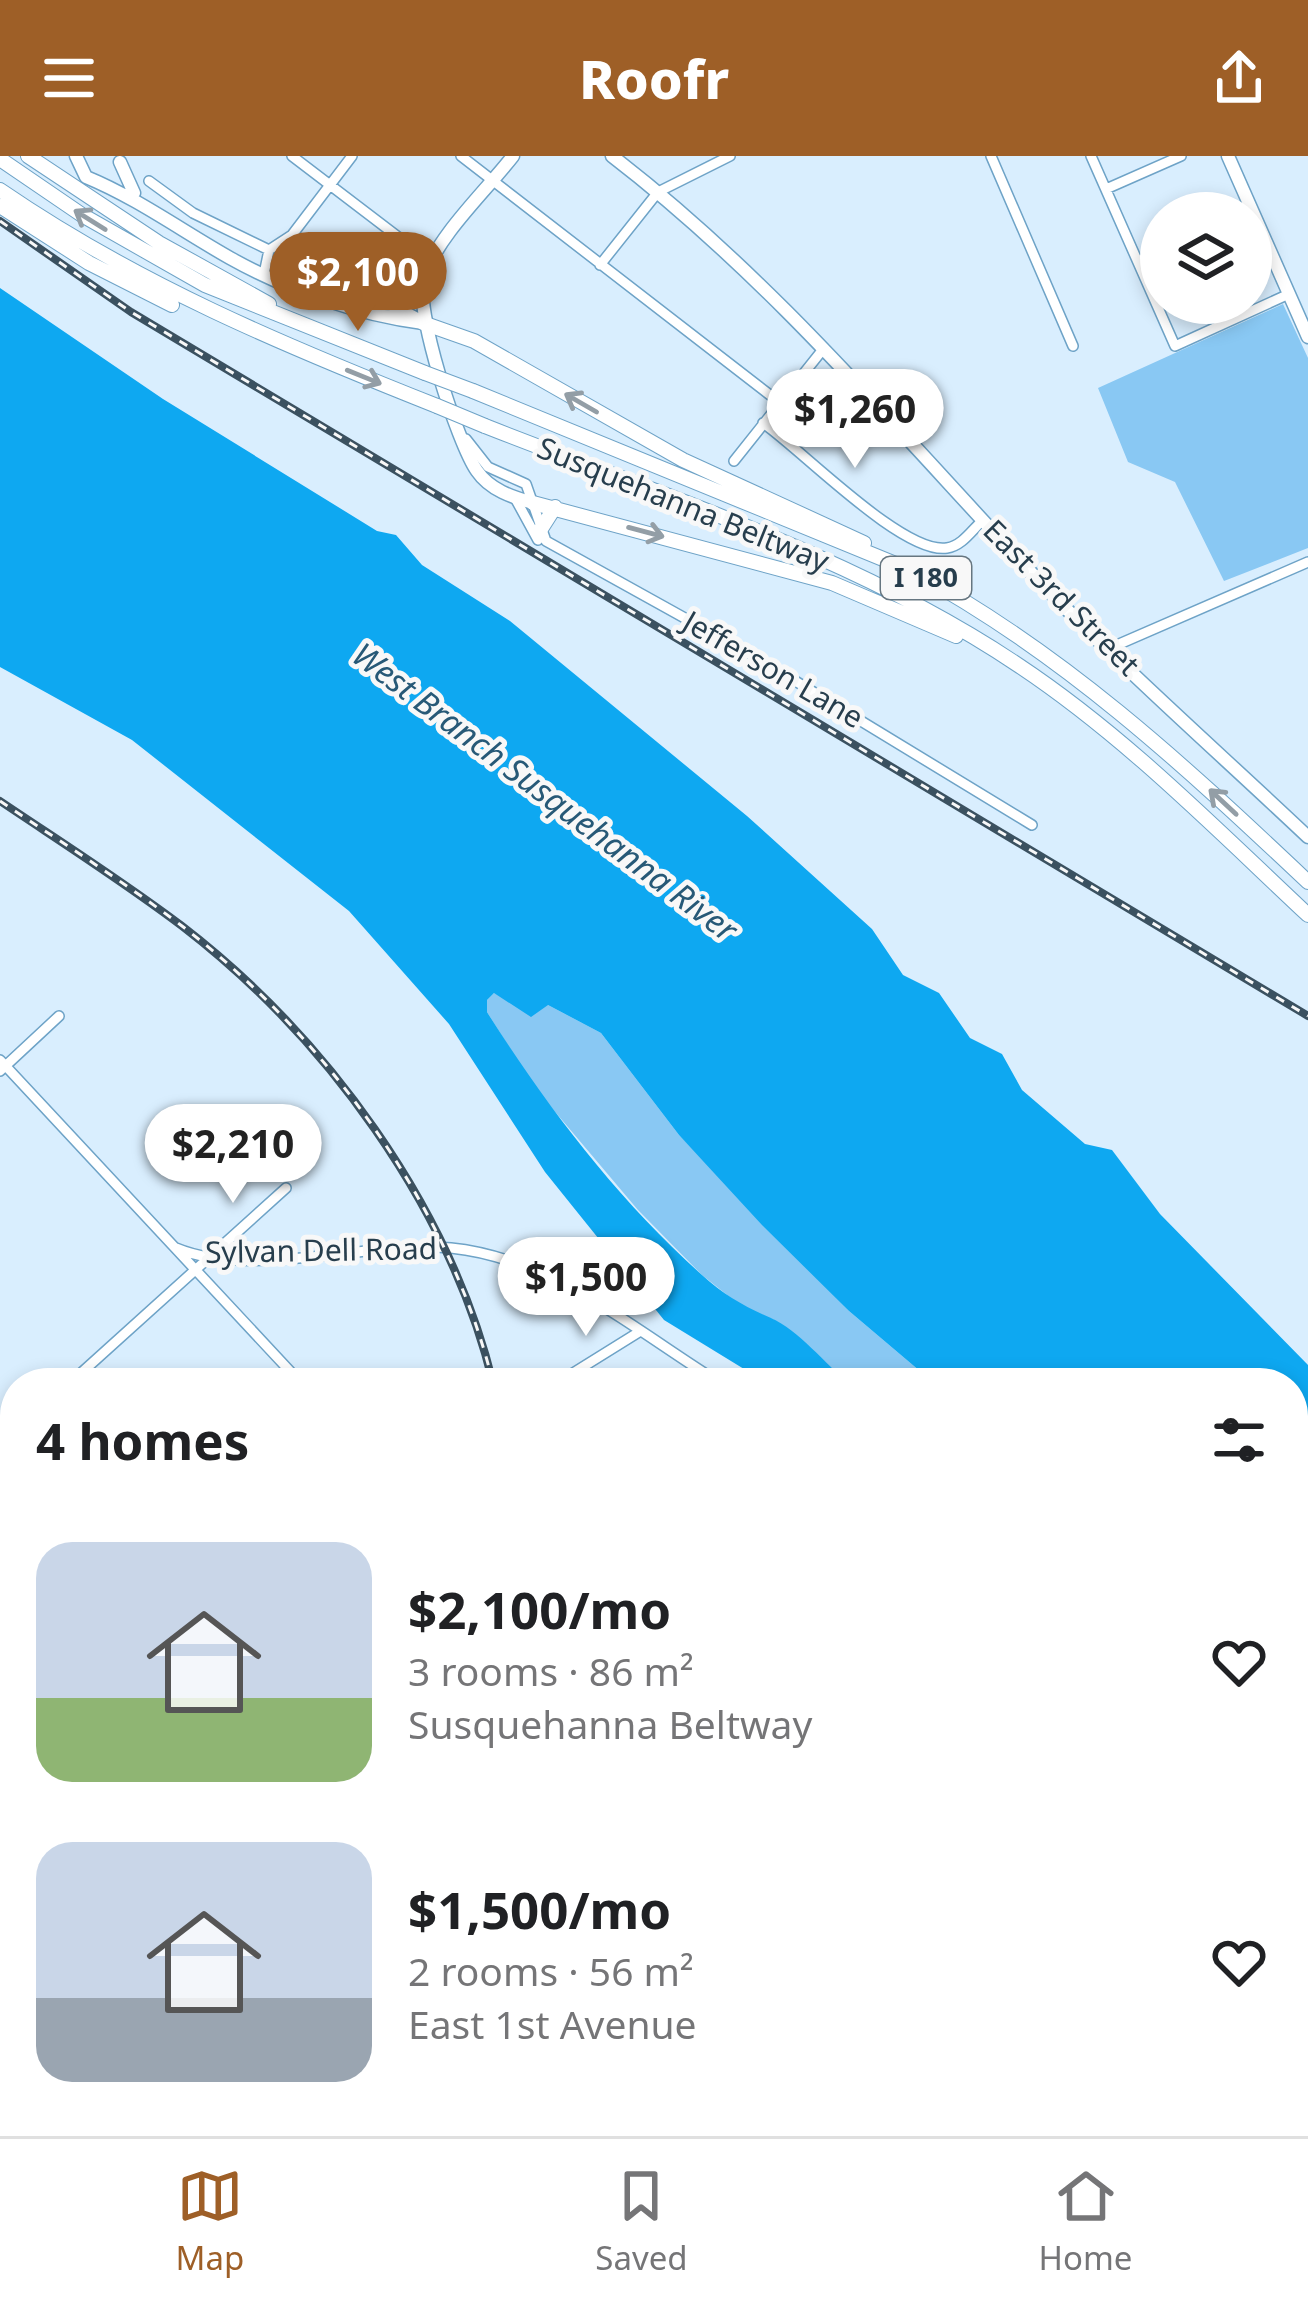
<!DOCTYPE html>
<html lang="en">
<head>
<meta charset="utf-8">
<style>
	:root { --surface:#fff; --page:#f6f6f6; --text:#202124; --muted:#757577; --line:#e0e0e0; --accent:#9e5f27 }
	body { margin:0; font-family:"Noto Sans",sans-serif; background:var(--page); color:var(--text); height:100vh; display:flex; flex-direction:column; font-size:45px; white-space:nowrap }
	* { box-sizing:border-box; margin:0 }
	p { font-size:39px; color:var(--muted) }
	.icon { flex:none; width:66px; height:66px; fill:none; stroke:currentColor; stroke-width:2; stroke-linecap:round; stroke-linejoin:round }
	.map { position:relative; flex:1; overflow:hidden }
	.drawer { position:absolute; left:0px; top:1212px; width:1308px; height:768px; display:flex; flex-direction:column; background:var(--surface); border-radius:48px 48px 0 0; box-shadow:0 6px 18px #0003 }
	.drawer>* { flex:none }
	.buttons { position:absolute; left:1140px; top:36px; display:grid; gap:24px }
	.buttons a { display:grid; place-items:center; width:132px; height:132px; border-radius:50%; background:var(--surface); box-shadow:0 6px 18px #0003; font-size:60px }
	.price { position:absolute; translate:-50% -102px; padding:0 27px; border-radius:42px; background:#fff; color:#222; font-size:39px; line-height:78px; filter:drop-shadow(0 3px 6px #0008) }
	.price::after { content:''; position:absolute; left:50%; top:72px; width:36px; height:27px; margin-left:-18px; background:inherit; clip-path:polygon(0 0,100% 0,50% 100%) }
	.price.current { background:var(--accent); color:#fff }
	ul { padding:0; list-style:none }
	li { display:flex; align-items:center; gap:36px; height:300px; padding:0 36px }
	li span { display:grid; place-items:center; flex:none; width:336px; height:240px; border-radius:36px; color:#555 }
	li>.icon { margin-inline-start:auto }
	span .icon { width:144px; height:144px; fill:#fffc; stroke-width:1 }
	li b { font-size:51px }
	h2 { display:flex; justify-content:space-between; align-items:center; height:144px; padding:0 36px; font-size:51px }
	header { display:flex; justify-content:space-between; align-items:center; height:156px; padding:0 36px; background:var(--accent); color:#fff; font-size:54px; font-weight:800 }
	.menu { display:flex; justify-content:space-around; align-items:center; height:168px; border-top:3px solid var(--line); background:var(--surface); font-size:33px; color:var(--muted) }
	.menu a { display:grid; justify-items:center; gap:6px }
	.menu .current { color:var(--accent) }
	.map>svg:first-child { display:block }
</style>
</head>
<body>
<header><svg class="icon" aria-label="menu" viewBox="0 0 24 24"><path d="M4 6h16M4 12h16M4 18h16"/></svg>Roofr<svg class="icon" aria-label="share" viewBox="0 0 24 24"><path d="M12 15V3M7 8l5-5 5 5M5 13v7h14v-7"/></svg></header>
<div class="map">
<svg width="1308" height="1980" viewBox="0 0 1308 1980">
	<rect width="100%" height="100%" fill="#d9eefe"/>
	<path fill="#89c8f3" d="M1283,148L1308,202V392L1224,425L1175,326L1128,306L1098,232Z
		M494,837L548,849L601,877L679,979L849,1155L934,1227H848L773,1163L751,1158L702,1119L638,1054L535,932L487,856V844Z
		M15,1489V1849L0,1813V1502Z
		M1293,1640L1308,1663V1967L1293,1946Z
		M68,1965H535L538,1980H75Z
		M640,1965H1007L978,1980H617Z"/>
	<path fill="#0ea8f1" d="M0,132L163,243L377,375L396,379L422,409L510,465L747,660L872,773L903,819L939,837L970,882L1002,898L1022,934L1085,988L1112,994L1160,1058L1308,1209V1663L1293,1640V1227H934L849,1155L762,1069L679,979L601,877L548,849L531,861L494,837L487,844V856C546,950 619,1045 702,1119C724,1139 745,1151 771,1162C798,1174 826,1208 848,1227H767L664,1164L545,1016L449,868L349,755L132,584L0,511Z
		M1293,1946L1308,1967V1980H1225L1215,1965H1293Z"/>
	<g fill="none" stroke-linecap="round" stroke-linejoin="round">
		<defs>
			<path id="minor" d="M292,0L431,106
				M461,0L779,246
				M991,0L1073,190
				M1091,0L1175,190L1289,138
				M149,25L193,57L269,94
				M1106,33L1181,0
				M600,109L658,36L730,0
				M264,118L269,94L292,79L352,0
				M763,267C801,293 903,399 947,392C962,390 972,374 983,364
				M466,283L488,311L526,328L546,385L764,506L1032,669
				M734,305L824,192
				M515,342L538,384
				M1110,492L1308,406
				M0,904L301,1227
				M0,915L59,860
				M176,1092C253,1124 368,1084 451,1092C552,1102 636,1175 720,1227
				M70,1227L286,1032
				M557,1227L639,1176
				M0,1296L15,1282
				M0,1882L10,1926L0,1965
				M1186,1965L1197,1980"/>
			<path id="major" d="M76,0L86,21C137,42 182,75 230,102C287,134 359,159 423,167
				M513,0C485,36 440,77 424,120C413,151 458,288 477,315C490,334 512,341 533,347
				M612,0C767,119 893,269 1025,410C1114,505 1214,592 1308,681
				M1228,0L1308,181
				M120,6L134,37
				M322,136L391,149L417,163
				M362,138L399,128L425,111"/>
			<path id="highway" d="M28,0L159,87L269,148
				M0,3L82,59L205,129L425,217
				M0,34C137,128 283,189 437,250
				M0,50L89,107L172,149
				M423,167L474,185L683,304L864,387
				M473,235L910,414C1062,496 1183,608 1308,726
				M485,270C665,341 857,401 1018,509C1125,580 1215,672 1308,759
				M533,347L832,427L956,480
				M539,376L555,351"/>
		</defs>
		<use href="#minor" stroke="#6ea3c7" stroke-width="12"/>
		<use href="#major" stroke="#6ea3c7" stroke-width="15"/>
		<use href="#highway" stroke="#6ea3c7" stroke-width="16"/>
		<use href="#minor" stroke="#fff" stroke-width="9"/>
		<use href="#major" stroke="#fff" stroke-width="12"/>
		<use href="#highway" stroke="#fff" stroke-width="14"/>
		<defs>
			<path id="rail" d="M0,65L131,156L1308,860
				M0,645C61,686 124,726 182,770C325,880 450,1050 493,1227
				M548,1965L551,1980"/>
		</defs>
		<use href="#rail" stroke="#3b5160" stroke-width="8"/>
		<use href="#rail" stroke="#f8f8f8" stroke-width="3" stroke-dasharray="9" stroke-linecap="butt"/>
		<defs>
			<path id="highway-bridge" d="M425,217L473,235
				M437,250L485,270"/>
		</defs>
		<use href="#highway-bridge" stroke="#6ea3c7" stroke-width="16" stroke-linecap="butt"/>
		<use href="#highway-bridge" stroke="#fff" stroke-width="14"/>
	</g>
	<defs><path id="oneway-shaft" d="M-6 0H5M1.5-3L5.5 0L1.5 3" fill="none" stroke-width="1.6" stroke-linecap="round" stroke-linejoin="round" transform="scale(3)"/></defs>
	<g stroke="#939ea6">
		<use href="#oneway-shaft" transform="translate(90 64) rotate(-148)"/>
		<use href="#oneway-shaft" transform="translate(364 221) rotate(22)"/>
		<use href="#oneway-shaft" transform="translate(581 247) rotate(-150)"/>
		<use href="#oneway-shaft" transform="translate(646 376) rotate(15)"/>
		<use href="#oneway-shaft" transform="translate(1223 646) rotate(-137)"/>
	</g>
	<g text-anchor="middle" stroke-width="10" stroke-linejoin="round" paint-order="stroke">
		<rect fill="#f8f8f8" stroke="#667680" stroke-width="3" x="881" y="401" width="90" height="42" rx="9"/>
		<g font-size="27" font-weight="bold" fill="#273e4d">
			<text x="926" y="431">I 180</text>
		</g>
		<g font-size="30" fill="#273e4d" stroke="#f8f8f8">
			<text transform="translate(683 349) rotate(22)" y="10">Susquehanna Beltway</text>
			<text transform="translate(1061 442) rotate(45)" y="10">East 3rd Street</text>
			<text transform="translate(773 514) rotate(30)" y="10">Jefferson Lane</text>
			<text transform="translate(321 1095) rotate(-1)" y="10">Sylvan Dell Road</text>
		</g>
		<g font-size="33" font-style="italic" fill="#275977" stroke="#f8f8f8">
			<text transform="translate(545 636) rotate(37)" y="12">West Branch Susquehanna River</text>
		</g>
	</g>
</svg>
<div class="buttons">
<a><svg class="icon" aria-label="layers" viewBox="0 0 24 24"><path d="M12 4l9 5-9 5-9-5zM3 14l9 5 9-5"/></svg></a>
</div>
<b class="price current" style="left:358px;top:178px">$2,100</b>
<b class="price" style="left:855px;top:315px">$1,260</b>
<b class="price" style="left:233px;top:1050px">$2,210</b>
<b class="price" style="left:586px;top:1183px">$1,500</b>
<section class="drawer">
<h2>4 homes<svg class="icon" aria-label="filters" viewBox="0 0 24 24"><path d="M4 7h16M4 17h16"/><circle cx="9" cy="7" r="2"/><circle cx="15" cy="17" r="2"/></svg></h2>
<ul>
<li><span style="background:linear-gradient(#c9d6e8 65%,#8fb573 0)"><svg class="icon" aria-label="home" viewBox="0 0 24 24"><path d="M3 11l9-7 9 7M6 9v11h12V9"/></svg></span><div><b>$2,100/mo</b><p>3 rooms · 86 m²</p><p>Susquehanna Beltway</p></div><svg class="icon" aria-label="heart" viewBox="0 0 24 24"><path d="M12 20l-8-8c-3-5 5-10 8-4 3-6 11-1 8 4z"/></svg></li>
<li><span style="background:linear-gradient(#c9d6e8 65%,#9aa5b1 0)"><svg class="icon" aria-label="home" viewBox="0 0 24 24"><path d="M3 11l9-7 9 7M6 9v11h12V9"/></svg></span><div><b>$1,500/mo</b><p>2 rooms · 56 m²</p><p>East 1st Avenue</p></div><svg class="icon" aria-label="heart" viewBox="0 0 24 24"><path d="M12 20l-8-8c-3-5 5-10 8-4 3-6 11-1 8 4z"/></svg></li>
</ul>
</section>
</div>
<nav class="menu">
<a class="current"><svg class="icon" aria-label="map" viewBox="0 0 24 24"><path d="M3 6l6-2 6 2 6-2v14l-6 2-6-2-6 2zM9 4v14M15 6v14"/></svg>Map</a>
<a><svg class="icon" aria-label="saved" viewBox="0 0 24 24"><path d="M7 4h10v16l-5-4-5 4z"/></svg>Saved</a>
<a><svg class="icon" aria-label="home" viewBox="0 0 24 24"><path d="M3 11l9-7 9 7M6 9v11h12V9"/></svg>Home</a>
</nav>
</body>
</html>
